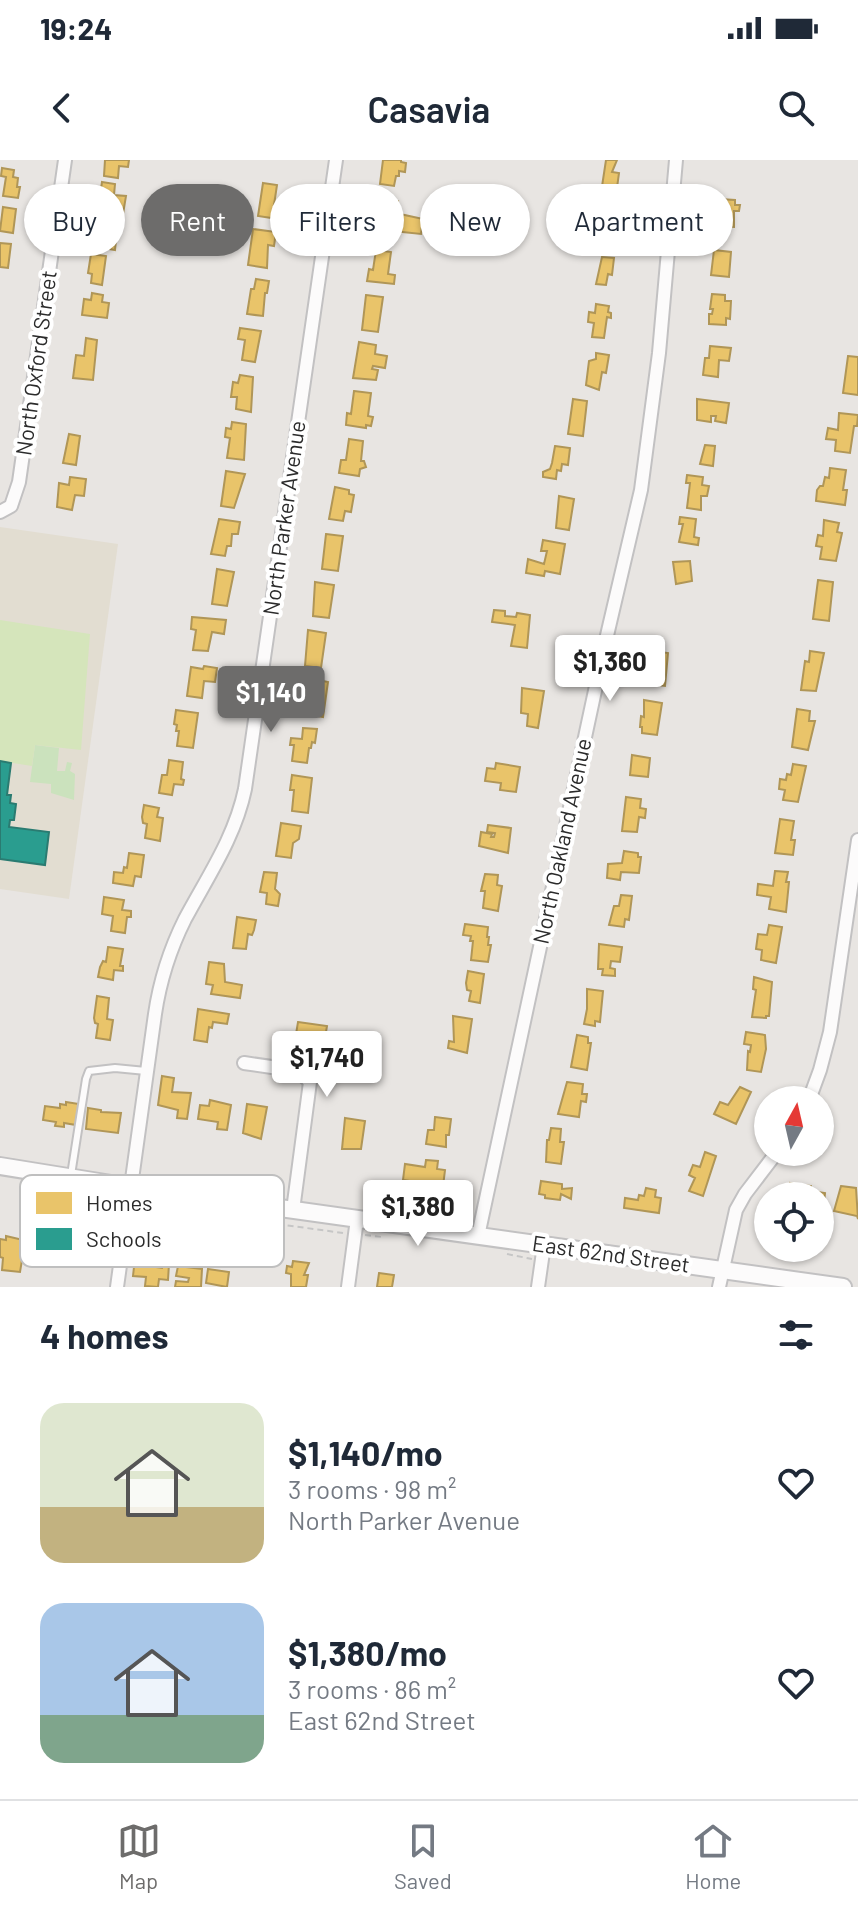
<!DOCTYPE html>
<html lang="en">
<head>
<meta charset="utf-8">
<style>
	:root { --surface:#fff; --page:#f2f2f3; --text:#1f2937; --muted:#747a83; --line:#e0e1e3; --accent:#6d6c6b }
	body { margin:0; font-family:Barlow,sans-serif; background:var(--page); color:var(--text); height:100vh; display:flex; flex-direction:column; font-size:30px; white-space:nowrap }
	* { box-sizing:border-box; margin:0 }
	p { font-size:26px; color:var(--muted) }
	.icon { flex:none; width:44px; height:44px; fill:none; stroke:currentColor; stroke-width:2; stroke-linecap:round; stroke-linejoin:round }
	.map { position:relative; height:1127px; overflow:hidden }
	.side { display:flex; flex-direction:column; background:var(--surface); flex:1 }
	.side>* { flex:none }
	.banner { position:absolute; left:24px; top:24px; width:810px; height:72px; display:flex; gap:16px }
	.needle { width:52px; rotate:8deg }
	.buttons { position:absolute; left:754px; top:926px; display:grid; gap:16px }
	.buttons a { display:grid; place-items:center; width:80px; height:80px; border-radius:50%; background:var(--surface); box-shadow:0 2px 6px #0004; font-size:40px }
	.price { position:absolute; translate:-50% -68px; padding:0 18px; border-radius:8px; background:#fff; color:#222; font-size:26px; line-height:52px; filter:drop-shadow(0 2px 4px #0008) }
	.price::after { content:''; position:absolute; left:50%; top:48px; width:24px; height:18px; margin-left:-12px; background:inherit; clip-path:polygon(0 0,100% 0,50% 100%) }
	.price.current { background:var(--accent); color:#fff }
	ul { padding:0; list-style:none }
	li { display:flex; align-items:center; gap:24px; height:200px; padding:0 40px }
	li span { display:grid; place-items:center; flex:none; width:224px; height:160px; border-radius:24px; color:#555 }
	li>.icon { margin-inline-start:auto }
	span .icon { width:96px; height:96px; fill:#fffc; stroke-width:1 }
	li b { font-size:34px }
	h2 { display:flex; justify-content:space-between; align-items:center; height:96px; padding:0 40px; font-size:34px }
	.chip { padding:0 28px; border-radius:36px; background:var(--surface); box-shadow:0 2px 6px #0004; font-size:28px; line-height:72px }
	.chip.current { background:var(--accent); color:#fff }
	.status { display:flex; justify-content:space-between; align-items:center; height:56px; padding:0 40px; background:var(--surface); direction:ltr }
	.status svg { height:22px; fill:currentColor }
	header { display:flex; justify-content:space-between; align-items:center; height:104px; padding:0 40px; background:var(--surface); font-size:36px; font-weight:600 }
	.tab-bar { display:flex; justify-content:space-around; align-items:center; height:112px; border-top:2px solid var(--line); background:var(--surface); font-size:22px; color:var(--muted) }
	.tab-bar a { display:grid; justify-items:center; gap:4px }
	.tab-bar .current { color:var(--accent) }
	.map>svg:first-child { display:block }
</style>
</head>
<body>
<div class="status"><b>19:24</b><svg viewBox="0 0 49 12"><path d="M0 12V9h3v3zM5 12V6h3v6zM10 12V3h3v9zM15 12V0h3v12zM26 1h20v11H26zM47 4h2v5h-2z"/></svg></div>
<header><svg class="icon" aria-label="back" viewBox="0 0 24 24"><path d="M15 5l-7 7 7 7"/></svg>Casavia<svg class="icon" aria-label="search" viewBox="0 0 24 24"><circle cx="10" cy="10" r="6"/><path d="M15 15l6 6"/></svg></header>
<div class="map">
<svg width="858" height="1127" viewBox="0 0 858 1127">
	<rect width="100%" height="100%" fill="#e8e5e2"/>
	<path fill="#e2ddd1" d="M0,367L118,384L69,739L0,729Z"/>
	<path fill="#cbe2bd" d="M35,585L59,588L57,611H65L67,602L72,603L70,611L75,614L74,640L51,633V624L30,622Z"/>
	<path fill="#d5e5bb" d="M0,460L90,474L81,590L35,585L32,606L0,601Z"/>
	<path fill="#e9c46a" stroke="#b09657" stroke-width="2" d="M105,0H129L128,7L119,6L118,18L104,16Z
		M383,0H401V2L406,3L405,12L399,11V16H396L394,26L380,24Z
		M606,0H617L612,12L619,13L616,35L601,33Z
		M2,8L14,10L13,17L18,18L17,27H20L18,38L3,36L6,17L1,16Z
		M102,22L115,24L114,35L126,36L123,54L104,51L105,44L99,43Z
		M263,23L277,25L274,45L280,46L278,59L258,56Z
		M382,39L398,41L396,57H399L400,54L423,59L421,74L374,69L376,54H380Z
		M719,39L735,40V45H740L739,51H734V67L716,66Z
		M604,45L616,46L611,83L596,81L599,60L608,61V57L603,56Z
		M3,47L16,49L13,73L0,71Z
		M98,58L109,59L106,78L116,80L115,90L103,88L105,78L95,76Z
		M253,69L276,72L274,86L268,85L267,108L248,105Z
		M0,83L11,84L8,108L0,107Z
		M376,90L391,92L388,114L395,115L394,124L367,121L369,109L373,110Z
		M714,90L731,92L729,117L711,115Z
		M91,94L106,96L102,125L91,123L92,114L88,113Z
		M602,97L614,98L612,115L608,114L606,125L596,124Z
		M256,119L269,121L267,133H265L263,156L247,154L251,129H254Z
		M92,133L103,135L102,142L109,143L107,158L82,155L84,139L91,140Z
		M712,134L725,135V141H731L730,159L726,158V165L709,164V154H712L713,149H710Z
		M366,135L383,137L378,172L362,170Z
		M596,144L609,146L608,152L611,153V158L607,157L604,178L592,177L594,163L588,162L589,152L595,153Z
		M240,168L261,171L255,202L242,200L245,180L238,179Z
		M86,178L97,180L93,220L73,218L76,195L84,196Z
		M359,182L376,185L375,194L387,196L385,208L373,206L372,209L378,210L376,220L353,218Z
		M710,186L731,188L729,201L719,200L718,217L703,215L705,198H709Z
		M596,193L609,195L606,213L602,212L599,230L586,225L589,201L596,199Z
		M848,196L858,197V235L843,233Z
		M240,215L253,217L251,252L236,249L237,237H231L233,222L238,223Z
		M354,231L371,233L368,256L373,257L371,266L366,265V268L346,265L347,253L351,254Z
		M573,239L587,241L583,276L568,274Z
		M697,239L729,243L726,263L715,261L716,256H711V262L697,260Z
		M839,253L858,255L857,266H854L850,293L835,291L836,280L826,279L828,268L838,270Z
		M232,262L246,264L244,300L227,298L230,278L225,277L226,268L231,269Z
		M69,274L80,276L76,305L63,303Z
		M349,279L363,281L361,301H364L366,307L360,309L359,316L339,313L341,300H346Z
		M705,285L715,286L713,306L700,304Z
		M555,286L570,288L568,305L562,304L561,311L557,310L556,319L543,317V312L550,309L552,303Z
		M830,308L846,310L843,330H847L845,345L816,341L817,330L820,326H823L825,317L829,318Z
		M226,311L245,314L234,348L221,346Z
		M687,315L703,317L702,325L709,326L707,336H701V350L687,348L690,323H686Z
		M70,317L86,319L84,336L75,335L72,350L57,347L59,323L69,325Z
		M335,327L349,330V334L354,335L351,352L345,351L343,361L329,359Z
		M559,336L574,339L569,370L556,368Z
		M680,357L696,359L694,377L699,378L698,385L679,382L683,364H679Z
		M219,359L240,362L238,374H232L231,386H227L225,396L211,394Z
		M824,360L839,363L837,372L842,373L836,401L820,399L822,387L816,386L818,375L823,376Z
		M326,374L343,376L338,411L322,409Z
		M543,380L565,384L560,414L545,411L544,416L526,413L528,399L544,404L547,391H541Z
		M690,401L692,421L676,424L673,402Z
		M217,409L234,412L227,446L212,444Z
		M818,420L833,422L829,461L813,459Z
		M315,422L334,425L329,458L313,456Z
		M494,450L505,451V456L516,457L517,453L530,455L527,488L511,486L515,465L492,462Z
		M192,457L226,460L224,474L212,472L208,491L193,490L196,470L191,469Z
		M308,470L326,473L321,508L305,506Z
		M653,491L668,493L665,526L648,524Z
		M810,491L824,493L816,531L801,530L805,501L809,502Z
		M204,506L217,508L215,522L204,521L202,538L187,536L191,507L203,509Z
		M308,518L328,522L323,557L306,554L309,531H306Z
		M522,528L544,531L538,568L527,566L528,554L521,553Z
		M644,540L662,543L657,575L642,573V567H640L641,556L644,557Z
		M797,549L810,551L809,561H815L808,590L792,587Z
		M176,550L198,553L193,588L177,586L179,571H176L177,565L174,564Z
		M303,568L317,569L315,583L312,582L311,588H309L307,603L292,601L294,585H290L291,578L302,579Z
		M632,595L650,598L648,617L630,615Z
		M169,600L183,602L181,619L184,620L183,625L174,624L172,635L159,633L162,615H167Z
		M496,603L520,607L516,632L500,630L501,623L485,621L487,608L495,609Z
		M793,604L806,606L798,642L783,640L785,630L779,629L780,619L786,620L787,614L791,615Z
		M292,615L312,618L308,653L292,651L294,630H290Z
		M626,637L641,639L640,648L646,649L645,658L639,657L637,672L622,671Z
		M144,645L159,648L157,657L163,658L160,681L145,678L147,664L143,663L142,657Z
		M780,659L794,661L791,680H795L793,695L775,693Z
		M281,663L301,666L299,679L293,683L291,698L276,696Z
		M488,665L511,668L508,693L479,686L481,672L492,674L491,677H494L495,673L487,672Z
		M624,691L638,693V697H641L639,713L621,712L620,720L607,718L608,704L622,703Z
		M129,693L144,695L141,717L135,716L133,726L113,723L114,712L123,713L124,707L127,708Z
		M775,711L788,712L786,722H789L786,752L769,749L771,737L757,735L758,724L773,726Z
		M264,712L277,713L275,729L280,734L278,746L266,744L267,733L260,732Z
		M485,714L498,715L497,725L502,726L498,751L483,748L485,731H481Z
		M621,735L632,736L629,760L625,759L624,767L609,765L614,746H619Z
		M104,737L124,740L122,750L131,751V757H127L125,773L111,771L113,756L102,754Z
		M237,757L256,760L254,770L252,775L248,774L246,789L233,788Z
		M465,764L488,767L487,777H489L488,785H491L488,802L471,800L473,781H470L471,776L463,775Z
		M769,765L782,767L776,803L761,800L762,790L756,789L758,774L767,775Z
		M599,784L622,787L620,802L611,801L610,808L615,809V816L602,815L603,809H598Z
		M108,787L123,789L120,806H123V811L114,810L113,820L98,817L100,807L103,801L106,802Z
		M209,802L224,804L225,822L242,825L240,838L211,834L213,825L206,824Z
		M468,811L484,814L480,843L469,841L471,831L467,830L466,823Z
		M754,817L772,822L769,856H766V858L752,857L756,830L753,829Z
		M587,829L603,831L600,862L595,861V866L584,864L587,849Z
		M97,836L109,838L107,859L113,860L110,880L96,878L98,864L95,863L94,858Z
		M198,849L229,854L227,864L213,862L212,868L209,867L207,882L194,880Z
		M453,856L472,859L467,893L448,888L449,881L454,882Z
		M298,862L327,866L325,878L313,876V878L296,874Z
		M746,872L765,875L766,889L761,912L747,910L748,891L750,892L751,885L744,884Z
		M577,875L588,877V883H591L587,910L571,907Z
		M162,916L174,918L172,932L191,933L187,959L177,958L178,950L158,945Z
		M567,922L583,924L582,934H587L586,942L581,941L579,957L558,954Z
		M740,927L751,932L736,964L714,954L720,942L728,945Z
		M210,940L231,945L227,970L217,969L218,962L198,959L200,945L209,946Z
		M66,942L79,944L76,965L64,963V967L55,966L56,962L43,960L45,946L60,948V944L66,945Z
		M247,944L267,947L261,979L243,973Z
		M88,948L101,950V952L121,953L118,973L86,969Z
		M435,957L451,959L449,975H446V987L426,984L428,970H434Z
		M345,958L365,961L361,989H342Z
		M551,968L561,969L560,982H564L561,1004L546,1002L547,980H549Z
		M705,992L716,996L703,1036L689,1031L695,1018L689,1015L693,1005L700,1007Z
		M426,1000L438,1001L437,1009L445,1010L443,1026L403,1020L405,1004L425,1007Z
		M541,1021L562,1024V1029L572,1028L571,1039L561,1034L560,1040L545,1038V1035L539,1034Z
		M790,1023L811,1026V1031L825,1033L823,1053L820,1052V1036H788Z
		M841,1026L856,1028L858,1059L857,1056L834,1051Z
		M646,1028L656,1030L655,1037L661,1038L659,1053L624,1048L625,1038L638,1040L639,1035L644,1036Z
		M6,1076L36,1083L34,1101L22,1100L20,1112L2,1110L3,1098L0,1097V1079L6,1080Z
		M135,1098L148,1099V1106L162,1108L163,1103L169,1104L168,1120L159,1119L158,1127L145,1126L146,1117L133,1116Z
		M293,1101L309,1103L304,1115H308L306,1127H291V1114L286,1113L287,1106L292,1107Z
		M178,1106L202,1109L201,1127H175L176,1121L188,1122L189,1118L176,1116Z
		M208,1109L229,1112L227,1127L206,1123Z
		M379,1113L394,1115L392,1127H377Z"/>
	<path fill="#2a9d8f" stroke="#2a7b71" stroke-width="2" d="M0,601L11,603L7,635H11L10,643L16,644L14,660H10L9,667L49,672L45,705L0,699Z"/>
	<g fill="none" stroke-linecap="round" stroke-linejoin="round">
		<defs>
			<path id="service" d="M71,1015L86,919L89,911L115,908L146,911"/>
			<path id="minor" d="M0,352L11,346L19,322L65,0
				M244,903L299,911L310,922L293,1050
				M809,940L820,910L830,872L858,680
				M478,1076L605,484L641,330L659,193L676,0
				M117,1127L155,854C160,820 170,789 185,759C208,716 235,677 245,629L336,0
				M348,1127L357,1059
				M538,1127L544,1085
				M719,1127L736,1050L745,1034L777,992"/>
			<path id="tertiary" d="M0,1006L130,1027L843,1127"/>
		</defs>
		<use href="#service" stroke="#c2c1c2" stroke-width="10"/>
		<use href="#minor" stroke="#c2c1c2" stroke-width="16"/>
		<use href="#tertiary" stroke="#c2c1c2" stroke-width="20"/>
		<path stroke="#c6c6c6" stroke-width="2" stroke-dasharray="6 4" stroke-linecap="butt" d="M25,1025L80,1037L117,1042
			M139,1045L343,1073
			M365,1075L382,1077
			M507,1094L532,1099"/>
		<use href="#service" stroke="#fcfbfb" stroke-width="6"/>
		<use href="#minor" stroke="#fcfbfb" stroke-width="12"/>
		<use href="#tertiary" stroke="#fcfbfb" stroke-width="16"/>
	</g>
	<g text-anchor="middle" stroke-width="8" stroke-linejoin="round" paint-order="stroke">
		<g font-size="22" fill="#2b2b2b" stroke="#fff">
			<text transform="translate(36 203) rotate(-82)" y="8">North Oxford Street</text>
			<text transform="translate(284 358) rotate(-82)" y="8">North Parker Avenue</text>
			<text transform="translate(562 681) rotate(-78)" y="8">North Oakland Avenue</text>
			<text transform="translate(611 1094) rotate(8)" y="8">East 62nd Street</text>
		</g>
	</g>
	<rect x="20" y="1015" width="264" height="92" rx="12" fill="#fff" stroke="#bfbfbf" stroke-width="2"/>
	<rect x="36" y="1032" width="36" height="22" fill="#e9c46a"/>
	<rect x="36" y="1068" width="36" height="22" fill="#2a9d8f"/>
	<g font-size="22" fill="#2b2b2b">
		<text x="86" y="1051">Homes</text>
		<text x="86" y="1087">Schools</text>
	</g>
</svg>
<div class="buttons">
<a><svg class="needle" viewBox="-14 -14 28 28"><path d="M0-13l5 13h-10z" fill="#e53935"/><path d="M0 13l5-13h-10z" fill="#747a83"/></svg></a>
<a><svg class="icon" aria-label="locate" viewBox="0 0 24 24"><circle cx="12" cy="12" r="6"/><path d="M12 2v4M12 18v4M2 12h4M18 12h4"/></svg></a>
</div>
<b class="price" style="left:610px;top:543px">$1,360</b>
<b class="price current" style="left:271px;top:574px">$1,140</b>
<b class="price" style="left:327px;top:939px">$1,740</b>
<b class="price" style="left:418px;top:1088px">$1,380</b>
<div class="banner">
<a class="chip">Buy</a>
<a class="chip current">Rent</a>
<a class="chip">Filters</a>
<a class="chip">New</a>
<a class="chip">Apartment</a>
</div>
</div>
<section class="side">
<h2>4 homes<svg class="icon" aria-label="filters" viewBox="0 0 24 24"><path d="M4 7h16M4 17h16"/><circle cx="9" cy="7" r="2"/><circle cx="15" cy="17" r="2"/></svg></h2>
<ul>
<li><span style="background:linear-gradient(#dfe7d0 65%,#c2b280 0)"><svg class="icon" aria-label="home" viewBox="0 0 24 24"><path d="M3 11l9-7 9 7M6 9v11h12V9"/></svg></span><div><b>$1,140/mo</b><p>3 rooms · 98 m²</p><p>North Parker Avenue</p></div><svg class="icon" aria-label="heart" viewBox="0 0 24 24"><path d="M12 20l-8-8c-3-5 5-10 8-4 3-6 11-1 8 4z"/></svg></li>
<li><span style="background:linear-gradient(#a9c7e8 70%,#7fa58c 0)"><svg class="icon" aria-label="home" viewBox="0 0 24 24"><path d="M3 11l9-7 9 7M6 9v11h12V9"/></svg></span><div><b>$1,380/mo</b><p>3 rooms · 86 m²</p><p>East 62nd Street</p></div><svg class="icon" aria-label="heart" viewBox="0 0 24 24"><path d="M12 20l-8-8c-3-5 5-10 8-4 3-6 11-1 8 4z"/></svg></li>
</ul>
</section>
<nav class="tab-bar">
<a class="current"><svg class="icon" aria-label="map" viewBox="0 0 24 24"><path d="M3 6l6-2 6 2 6-2v14l-6 2-6-2-6 2zM9 4v14M15 6v14"/></svg>Map</a>
<a><svg class="icon" aria-label="saved" viewBox="0 0 24 24"><path d="M7 4h10v16l-5-4-5 4z"/></svg>Saved</a>
<a><svg class="icon" aria-label="home" viewBox="0 0 24 24"><path d="M3 11l9-7 9 7M6 9v11h12V9"/></svg>Home</a>
</nav>
</body>
</html>
